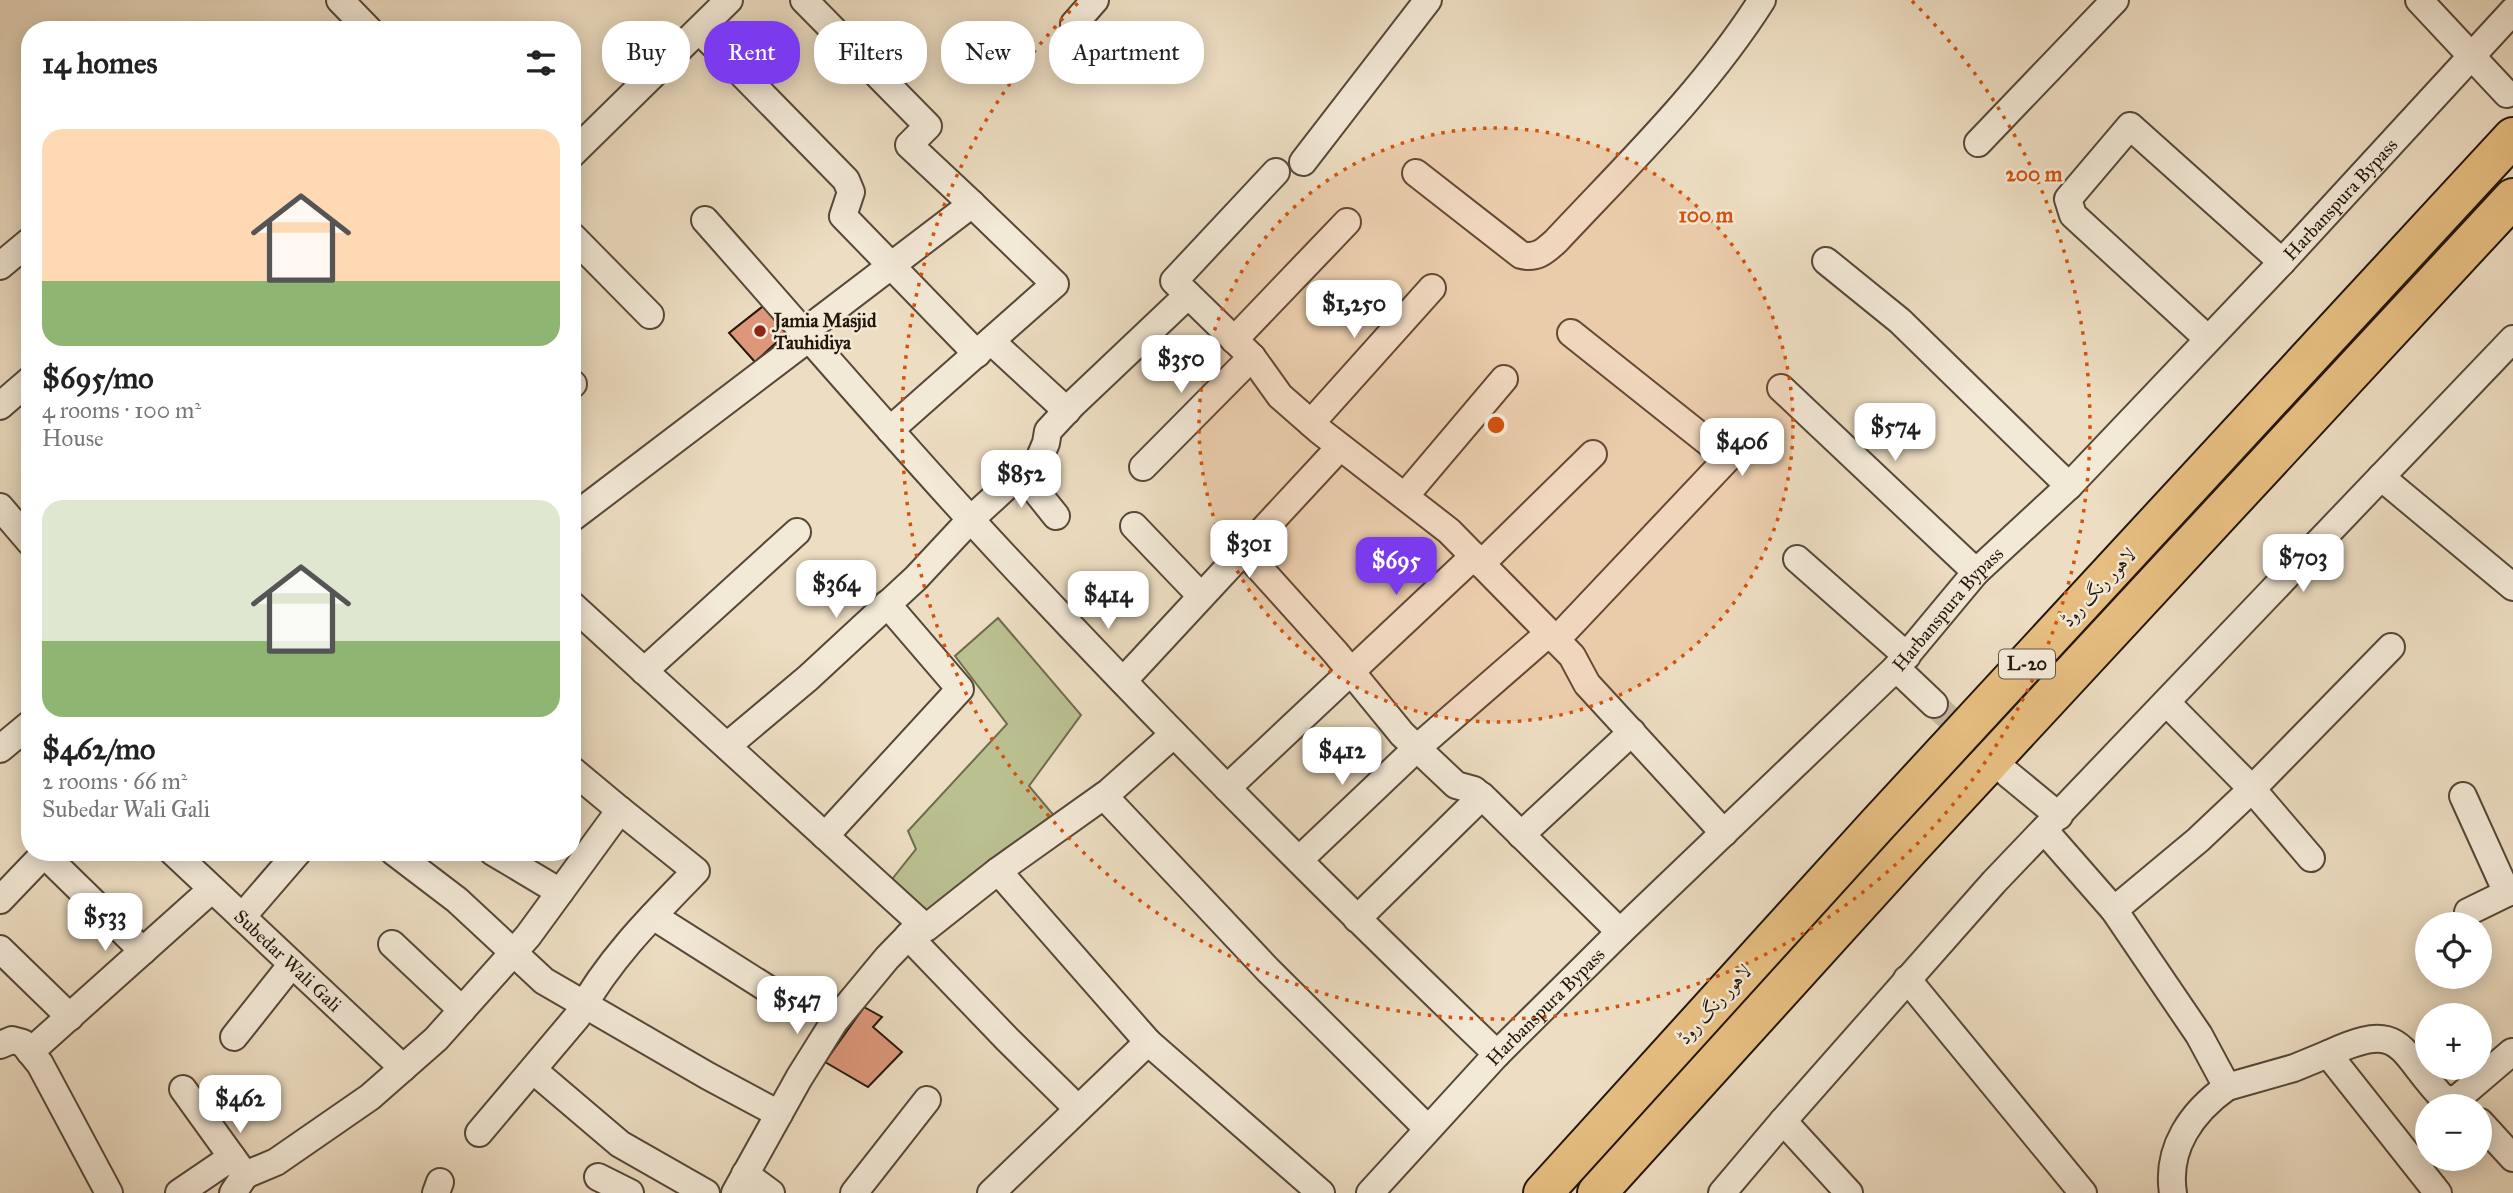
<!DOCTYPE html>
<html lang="en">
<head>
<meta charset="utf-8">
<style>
	:root { --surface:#fff; --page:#f2f2f2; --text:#222; --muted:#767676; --accent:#7c3aed }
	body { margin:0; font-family:"IM FELL Great Primer",Amiri,serif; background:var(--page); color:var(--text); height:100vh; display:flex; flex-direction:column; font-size:26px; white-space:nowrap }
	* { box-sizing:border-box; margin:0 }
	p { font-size:23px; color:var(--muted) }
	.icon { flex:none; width:38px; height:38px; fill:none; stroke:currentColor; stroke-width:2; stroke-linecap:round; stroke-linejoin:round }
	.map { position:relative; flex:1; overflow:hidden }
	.sheet { position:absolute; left:21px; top:21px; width:560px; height:840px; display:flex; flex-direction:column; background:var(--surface); border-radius:28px; box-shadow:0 4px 18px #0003 }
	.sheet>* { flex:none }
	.hud { position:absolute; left:602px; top:21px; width:665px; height:63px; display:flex; gap:14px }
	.controls { position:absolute; left:2415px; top:912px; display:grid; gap:14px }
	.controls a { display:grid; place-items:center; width:77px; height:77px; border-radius:50%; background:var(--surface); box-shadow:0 4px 18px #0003; font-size:35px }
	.price { position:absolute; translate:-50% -60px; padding:0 16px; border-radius:14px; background:#fff; color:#222; font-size:23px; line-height:46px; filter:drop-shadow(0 2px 4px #0008) }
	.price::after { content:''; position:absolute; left:50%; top:42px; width:21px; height:16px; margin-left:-10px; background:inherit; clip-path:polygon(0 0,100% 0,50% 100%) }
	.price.on { background:var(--accent); color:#fff }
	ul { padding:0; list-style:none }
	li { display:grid; align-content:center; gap:14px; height:371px; padding:0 21px }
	li span { display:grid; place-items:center; height:217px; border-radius:21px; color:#555 }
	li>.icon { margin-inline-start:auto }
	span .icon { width:126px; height:126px; fill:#fffc; stroke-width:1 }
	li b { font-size:30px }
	h2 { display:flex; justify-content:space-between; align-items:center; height:84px; padding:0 21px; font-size:30px }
	.chip { padding:0 24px; border-radius:28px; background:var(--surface); box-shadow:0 4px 18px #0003; font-size:24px; line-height:63px }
	.chip.on { background:var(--accent); color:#fff }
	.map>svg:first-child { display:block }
</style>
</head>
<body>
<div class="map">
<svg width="2513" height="1193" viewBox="0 0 2513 1193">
	<rect width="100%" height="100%" fill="#edddc2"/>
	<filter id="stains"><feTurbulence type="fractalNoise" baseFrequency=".00286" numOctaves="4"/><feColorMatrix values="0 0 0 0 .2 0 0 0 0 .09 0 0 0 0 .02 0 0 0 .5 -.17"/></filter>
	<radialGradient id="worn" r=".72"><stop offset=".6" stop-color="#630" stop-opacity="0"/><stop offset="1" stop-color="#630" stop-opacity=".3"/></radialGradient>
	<path fill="#bbc091" stroke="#6f6b4e" stroke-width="2" d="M998,618L1081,715L1029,786L1056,818L925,913L889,883L916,849L908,831L1007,724L955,656Z"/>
	<path fill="#de977a" stroke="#23160b" stroke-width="2" d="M767,303L791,329L755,362L729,333Z
		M864,1007L882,1017L873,1027L902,1052L868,1087L825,1062Z"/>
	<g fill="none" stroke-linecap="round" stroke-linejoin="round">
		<path stroke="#c5b59d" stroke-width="26" stroke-dasharray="26 13" stroke-linecap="butt" d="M1934,704L2004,770"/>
		<defs>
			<g id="minor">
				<path d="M340,0L369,30"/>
				<path d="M2419,0L2507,94"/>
				<path d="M1074,24L1095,0"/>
				<path d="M700,31L846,180L851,192L843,216L977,354"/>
				<path d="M1978,143L2115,0"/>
				<path d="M572,154L729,0"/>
				<path d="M1303,162L1428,0"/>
				<path d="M1276,172L1174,281L1252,357L1280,396L1320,431L1449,531L1572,656L1587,684L1724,833"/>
				<path d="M1416,173L1521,255C1537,259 1545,251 1556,241C1628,164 1705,90 1762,0"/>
				<path d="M705,220C806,334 905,450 1009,561C1167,730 1330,894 1497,1054"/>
				<path d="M572,236L650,315"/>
				<path d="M1826,261L1900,321L2069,486"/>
				<path d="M0,266L30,241"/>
				<path d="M804,332L972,204L909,145L928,126L804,0"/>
				<path d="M2208,339L2073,215L2068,199L2130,126L2282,262"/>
				<path d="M1234,340L1347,222"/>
				<path d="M991,341L1067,411"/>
				<path d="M572,384H573"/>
				<path d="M1781,388L1976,572"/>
				<path d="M0,406L30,380"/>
				<path d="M1311,423L1432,288"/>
				<path d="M890,430L1055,284L972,204"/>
				<path d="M1143,467L1252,357"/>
				<path d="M1023,475L1056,516"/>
				<path d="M2381,477L2513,587"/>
				<path d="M1405,496L1504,379"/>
				<path d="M0,507L30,542"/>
				<path d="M572,518L809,338"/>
				<path d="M1134,526L1201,596"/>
				<path d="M1244,551L1335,652L1402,734L1456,785L1474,790L1486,800L1620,932"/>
				<path d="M1797,559L1907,656"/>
				<path d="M1481,564L1593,454"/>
				<path d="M572,605L926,928L998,871L1148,1042L1321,1193"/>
				<path d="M1556,640L1728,458L1571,333"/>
				<path d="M1896,668L1934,704"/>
				<path d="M644,671L797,532"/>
				<path d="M1123,681L1340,447"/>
				<path d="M2167,703L2252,789L2311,858"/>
				<path d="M727,746L808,678L916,578L971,519L1007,486L1037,464L1046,443L1048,431L1073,404L1188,295"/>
				<path d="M0,749L30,724"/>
				<path d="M2008,774L2059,816"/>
				<path d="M1227,788L1474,556"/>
				<path d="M1104,796L1268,970L1427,1128"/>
				<path d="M2463,796L2507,893"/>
				<path d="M2044,830L2114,910L2199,1035L2227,1087C2192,1112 2166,1148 2173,1193"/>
				<path d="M1521,835L1632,732"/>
				<path d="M825,836L960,689L887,604"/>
				<path id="s1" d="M173,852L403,1068"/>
				<path d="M394,852L457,900L544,981L708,1076L779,1114"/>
				<path d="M493,852L560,892"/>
				<path d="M44,854L143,951"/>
				<path d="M1299,860L1417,748L1549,633"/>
				<path d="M998,871L1109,792L1174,734"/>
				<path d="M0,900L46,852"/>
				<path d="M2114,910L2198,840L2252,789L2391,647"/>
				<path d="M2468,912L2513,890"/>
				<path d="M653,916L776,994"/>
				<path d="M242,917L298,852"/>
				<path d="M1357,919L1482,796"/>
				<path d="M908,936L1008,1040L1077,1108"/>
				<path d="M392,944L462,1010"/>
				<path d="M0,949L70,1017"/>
				<path d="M1907,979L2083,1193"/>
				<path d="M234,1037L292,964"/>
				<path d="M0,1045L12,1040L23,1043L40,1064L109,1193"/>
				<path d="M30,1052L212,889"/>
				<path d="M2328,1054C2405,1018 2397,1051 2445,1100L2458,1098L2512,1052L2513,1054"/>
				<path d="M533,1070L620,1144L706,1193"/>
				<path d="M2227,1087L2294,1068L2328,1054L2438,1193"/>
				<path d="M183,1089L232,1157"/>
				<path d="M1783,1121L1849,1193"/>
				<path d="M2480,1122L2513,1158"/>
				<path d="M479,1133L577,1017C607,961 652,916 696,871L620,810"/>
				<path d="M745,1174L771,1193"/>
				<path d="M245,1175L276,1162L370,1097L436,1039L528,936L620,810L572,770"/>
				<path d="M598,1177L630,1193"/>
				<path d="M179,1193L232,1157L245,1175L233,1193"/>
				<path d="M436,1193L440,1182"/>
				<path d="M735,1193L799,1078L834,1022L887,958L921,923"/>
				<path d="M854,1193L927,1100"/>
				<path d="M991,1193L1148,1042"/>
				<path id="s2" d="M1370,1193L1497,1054L1620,932L1896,668L1976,572L2069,486L2282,262L2513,11"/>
				<path d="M1722,1193L1783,1121L1994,882L2513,339"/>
			</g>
			<path id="highway" d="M1543,1193L1876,826L2513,137
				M1597,1193L1910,848L2513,198"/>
		</defs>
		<use href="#minor" stroke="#564839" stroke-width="30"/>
		<use href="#highway" stroke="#23160b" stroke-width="42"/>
		<use href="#minor" stroke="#f3e9d7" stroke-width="26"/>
		<use href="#highway" stroke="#e6be81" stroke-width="38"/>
	</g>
	<circle cx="1496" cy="425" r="297" fill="#d4520c" fill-opacity=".12"/>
	<g fill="none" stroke="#d4520c" stroke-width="3.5" stroke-dasharray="3.5 7">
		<circle cx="1496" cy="425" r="297"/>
		<path d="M1912 1A594 594 0 1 1 1080 1"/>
	</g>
	<circle fill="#8f2418" stroke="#f3e9d7" stroke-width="2.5" cx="760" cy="331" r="7"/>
	<g text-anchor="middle" stroke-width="5" stroke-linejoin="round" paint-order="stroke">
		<rect fill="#f3e9d7" stroke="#615548" stroke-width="2" x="1999" y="649.5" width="56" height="29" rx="5"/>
		<g font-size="18" font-weight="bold" fill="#23160b">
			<text x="2027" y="670">L-20</text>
		</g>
		<g font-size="19" fill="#23160b" stroke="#f3e9d7">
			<text dy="7" stroke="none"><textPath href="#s2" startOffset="1390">Harbanspura Bypass</textPath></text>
			<text transform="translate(2098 587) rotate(-47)" y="7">لاہور رنگ روڈ</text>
			<text dy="7" stroke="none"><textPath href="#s2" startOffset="822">Harbanspura Bypass</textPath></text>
			<text dy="7" stroke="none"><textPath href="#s1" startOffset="158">Subedar Wali Gali</textPath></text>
			<text transform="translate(1714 1004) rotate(-48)" y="7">لاہور رنگ روڈ</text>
			<text dy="7" stroke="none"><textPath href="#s2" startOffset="256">Harbanspura Bypass</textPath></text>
		</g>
		<g font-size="19" font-weight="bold" fill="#23160b" stroke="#f3e9d7" text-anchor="start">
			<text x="774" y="327">Jamia Masjid<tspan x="774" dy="22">Tauhidiya</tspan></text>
		</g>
	</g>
	<circle cx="1496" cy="425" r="10" fill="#d4520c" stroke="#f3e9d7" stroke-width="3.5"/>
	<g font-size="21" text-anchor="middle" font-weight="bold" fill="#d4520c" stroke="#f3e9d7" stroke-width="5" stroke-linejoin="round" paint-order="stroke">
		<text x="2034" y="181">200 m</text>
		<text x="1706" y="222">100 m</text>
	</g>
	<rect width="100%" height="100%" filter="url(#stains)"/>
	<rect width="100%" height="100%" fill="url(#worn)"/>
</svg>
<div class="controls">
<a><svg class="icon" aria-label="locate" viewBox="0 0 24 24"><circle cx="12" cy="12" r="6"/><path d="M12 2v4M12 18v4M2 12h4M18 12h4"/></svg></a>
<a>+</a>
<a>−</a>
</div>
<b class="price" style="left:1354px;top:340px">$1,250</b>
<b class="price" style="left:1181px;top:395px">$350</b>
<b class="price" style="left:1895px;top:463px">$574</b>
<b class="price" style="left:1742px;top:478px">$406</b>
<b class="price" style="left:1021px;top:510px">$852</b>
<b class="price" style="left:1249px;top:580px">$301</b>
<b class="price" style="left:2303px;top:594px">$703</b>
<b class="price on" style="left:1396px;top:597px">$695</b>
<b class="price" style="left:836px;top:620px">$364</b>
<b class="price" style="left:1108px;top:631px">$414</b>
<b class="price" style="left:1342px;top:787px">$412</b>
<b class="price" style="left:105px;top:953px">$533</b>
<b class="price" style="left:797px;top:1036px">$547</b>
<b class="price" style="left:240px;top:1135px">$462</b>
<div class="hud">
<a class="chip">Buy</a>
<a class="chip on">Rent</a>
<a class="chip">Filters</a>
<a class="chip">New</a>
<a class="chip">Apartment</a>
</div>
<section class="sheet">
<h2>14 homes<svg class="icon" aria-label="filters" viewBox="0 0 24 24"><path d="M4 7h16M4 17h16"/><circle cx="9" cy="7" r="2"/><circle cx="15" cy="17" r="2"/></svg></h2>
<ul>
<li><span style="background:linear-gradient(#ffd9b3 70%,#8fb573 0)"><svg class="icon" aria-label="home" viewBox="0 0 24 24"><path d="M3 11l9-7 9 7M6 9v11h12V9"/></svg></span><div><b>$695/mo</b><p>4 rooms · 100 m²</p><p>House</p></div></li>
<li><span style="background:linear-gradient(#dfe7d0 65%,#8fb573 0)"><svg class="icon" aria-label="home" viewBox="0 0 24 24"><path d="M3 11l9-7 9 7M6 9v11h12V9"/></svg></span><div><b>$462/mo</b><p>2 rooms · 66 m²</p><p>Subedar Wali Gali</p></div></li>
</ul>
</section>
</div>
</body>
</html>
